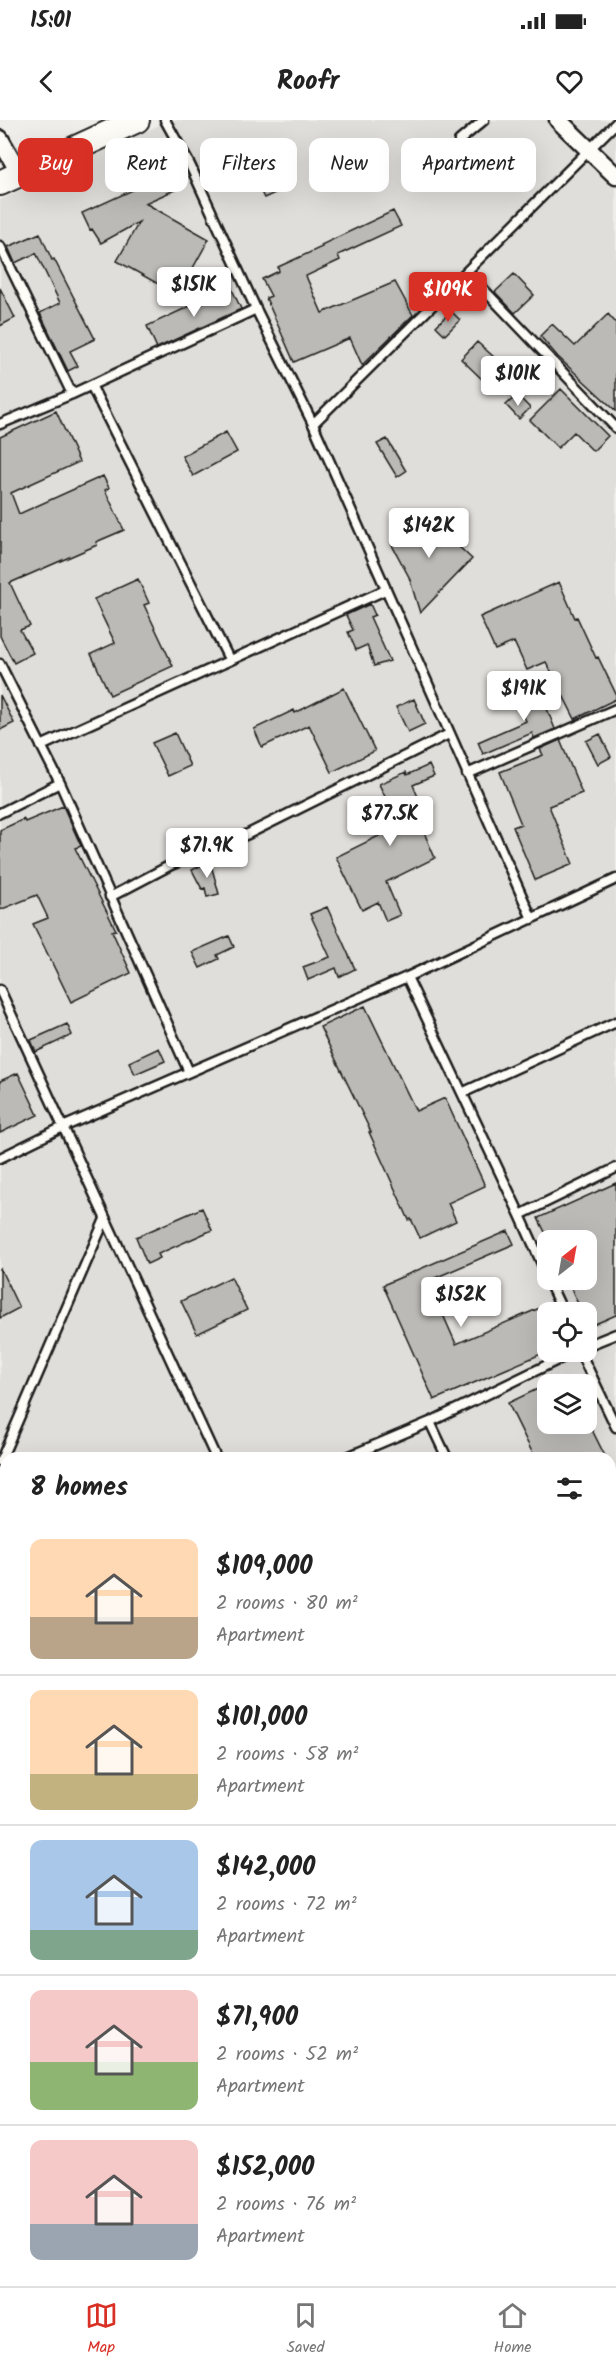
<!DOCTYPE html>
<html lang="en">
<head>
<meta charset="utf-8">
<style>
	:root { --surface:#fff; --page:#f6f6f6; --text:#222; --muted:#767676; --line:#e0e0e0; --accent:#d93025 }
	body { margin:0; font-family:Kalam,sans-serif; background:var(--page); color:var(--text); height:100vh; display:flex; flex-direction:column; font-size:22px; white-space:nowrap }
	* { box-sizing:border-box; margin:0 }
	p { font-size:20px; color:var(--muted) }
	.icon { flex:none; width:33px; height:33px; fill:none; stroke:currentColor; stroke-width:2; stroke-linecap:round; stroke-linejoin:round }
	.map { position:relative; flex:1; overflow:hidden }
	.panel { position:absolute; left:0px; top:1332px; width:616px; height:834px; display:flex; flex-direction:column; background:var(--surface); border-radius:18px 18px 0 0; box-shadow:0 6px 24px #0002 }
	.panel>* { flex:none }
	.hud { position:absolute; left:18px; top:18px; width:580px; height:54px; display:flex; gap:12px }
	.needle { width:39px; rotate:31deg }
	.fabs { position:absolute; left:537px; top:1110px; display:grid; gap:12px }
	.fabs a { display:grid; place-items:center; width:60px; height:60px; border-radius:12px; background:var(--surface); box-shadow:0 6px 24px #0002; font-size:30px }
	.price { position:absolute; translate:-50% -51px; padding:0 14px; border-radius:6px; background:#fff; color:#222; font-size:20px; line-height:39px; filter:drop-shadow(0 2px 3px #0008) }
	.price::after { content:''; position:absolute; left:50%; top:36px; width:18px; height:14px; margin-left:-9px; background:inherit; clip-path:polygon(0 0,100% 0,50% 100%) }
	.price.on { background:var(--accent); color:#fff }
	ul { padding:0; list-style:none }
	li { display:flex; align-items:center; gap:18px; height:150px; padding:0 30px }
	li+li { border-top:2px solid var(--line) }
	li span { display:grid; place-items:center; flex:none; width:168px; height:120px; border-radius:12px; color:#555 }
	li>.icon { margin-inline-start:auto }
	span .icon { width:72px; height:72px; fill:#fffc; stroke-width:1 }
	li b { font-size:26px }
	h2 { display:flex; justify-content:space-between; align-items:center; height:72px; padding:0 30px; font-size:26px }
	.tag { padding:0 21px; border-radius:12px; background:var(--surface); box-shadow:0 6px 24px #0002; font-size:21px; line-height:54px }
	.tag.on { background:var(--accent); color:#fff }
	.status { display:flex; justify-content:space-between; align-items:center; height:42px; padding:0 30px; background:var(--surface); direction:ltr }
	.status svg { height:16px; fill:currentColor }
	header { display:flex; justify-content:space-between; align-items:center; height:78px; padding:0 30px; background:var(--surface); font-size:27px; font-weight:700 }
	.dock { display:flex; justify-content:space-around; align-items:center; height:84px; border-top:2px solid var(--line); background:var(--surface); font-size:16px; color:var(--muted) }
	.dock a { display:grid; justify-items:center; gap:3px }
	.dock .on { color:var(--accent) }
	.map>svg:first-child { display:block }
</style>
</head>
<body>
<div class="status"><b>15:01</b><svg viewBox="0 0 49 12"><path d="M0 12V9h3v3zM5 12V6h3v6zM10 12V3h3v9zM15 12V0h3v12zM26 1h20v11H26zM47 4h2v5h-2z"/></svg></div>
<header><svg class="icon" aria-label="back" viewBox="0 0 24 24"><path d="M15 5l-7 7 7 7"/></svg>Roofr<svg class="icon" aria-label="heart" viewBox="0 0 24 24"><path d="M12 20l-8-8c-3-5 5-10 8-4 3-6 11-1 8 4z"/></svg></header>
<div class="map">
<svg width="616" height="2166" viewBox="0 0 616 2166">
	<rect width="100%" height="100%" fill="#f0eeea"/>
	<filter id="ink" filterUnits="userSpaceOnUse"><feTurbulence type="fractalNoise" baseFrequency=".0167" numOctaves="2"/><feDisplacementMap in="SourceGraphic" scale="12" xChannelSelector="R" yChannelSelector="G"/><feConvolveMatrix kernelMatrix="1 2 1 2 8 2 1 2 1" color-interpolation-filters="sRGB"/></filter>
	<g filter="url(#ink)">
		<path fill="#e0deda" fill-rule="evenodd" d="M170,0H616V1771L610,1768V1338H6V1521L0,1518V80ZM548,1120H586V1160H548ZM548,1192H586V1232H548ZM548,1264H586V1304H548Z"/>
		<path fill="#a8a7a3" stroke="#706f6d" stroke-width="1.5" d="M0,1904L6,1906V2160H354L351,2166H0Z"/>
		<path fill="#bbbab6" stroke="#1c1c1c" stroke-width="1.5" d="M277,49L286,68L264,78L255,60Z
			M172,52L179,68L145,83L209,119L178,175L117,141L139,102L101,123L92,109L90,110L82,93Z
			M393,91L401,106L338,135L340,140L306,156L322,193L395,162L413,195L362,245L350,218L294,242L266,178L271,176L262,159L279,151L278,147L322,127L321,125Z
			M40,113L52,140L54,139L95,219L70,231L78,246L68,251L40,193L60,183L36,133L15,143L8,127Z
			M514,154L534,175L515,193L495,172Z
			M231,167L241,189L157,228L147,206Z
			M0,168L15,198L0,206Z
			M451,191L460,200L445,215L436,206Z
			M608,194L616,203V291L558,237L540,216L552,204L575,226Z
			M477,222L503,245L486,263L461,239Z
			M561,269L608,316L593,331L574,312L558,328L530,300Z
			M517,275L530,288L519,299L506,285Z
			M56,291L79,342L11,373L19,394L103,356L109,368L105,370L124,410L96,422L97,425L10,463L30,506L20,510L33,533L14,543L0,516V317Z
			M226,312L237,332L193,356L182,336Z
			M387,319L406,351L397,357L377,324Z
			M421,391L472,439L420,493L409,457L392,425Z
			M138,459L149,483L144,485L173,546L110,575L91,534L115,523L94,479Z
			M559,462L575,498L577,497L596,538L598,537L616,574V579L575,599L546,542L527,550L514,522L495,530L480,497Z
			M370,484L375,495L370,497L390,541L374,546L367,525L356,530L348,512L353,510L346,495Z
			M538,566L555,609L534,618L532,613L483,634L478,622L526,601L515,576Z
			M344,568L375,631L332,652L309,605L262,627L254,609L294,590L295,593Z
			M0,575L14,603L0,610Z
			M414,579L425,604L408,612L396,587Z
			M175,613L190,646L168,656L152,623Z
			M600,614L611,637L598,644L586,621Z
			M560,620L582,673L549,686L573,744L535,760L513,707L521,704L500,652L543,635L540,629Z
			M429,645L434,656L413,665L424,691L416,694L435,738L386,762L400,795L386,801L378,782L362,790L336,737L399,706L379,664L406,652L407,655Z
			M63,686L81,726L75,728L116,810L112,811L131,853L71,882L33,804L48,798L37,775L0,790V710L24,699L25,702Z
			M210,741L219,774L207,777L205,768L202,769L192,750Z
			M327,787L355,849L339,857L336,848L308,860L303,847L330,837L310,794Z
			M229,816L234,827L217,835L219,839L200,848L192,832Z
			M365,886L416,991L445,978L485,1066L448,1083L456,1101L420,1118L411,1099L409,1100L369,1012H371L320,907Z
			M67,904L72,915L36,932L31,920Z
			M159,928L165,941L135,954L129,942Z
			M18,953L38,995L0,1013V961Z
			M616,1063V1195L586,1208V1192H582L567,1160H586V1120H549L538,1098Z
			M202,1088L212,1110L158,1134L160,1138L147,1144L136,1117Z
			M508,1111L514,1124L428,1161L456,1224L542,1187L548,1199V1231L434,1280L383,1165Z
			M0,1148L19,1188L0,1198Z
			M231,1157L247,1190L197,1214L181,1181Z
			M548,1264V1304H589L606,1338H535L508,1283Z"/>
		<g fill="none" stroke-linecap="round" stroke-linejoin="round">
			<defs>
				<path id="lane" d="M165,0L190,45L256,189L313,304L532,799
					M459,21L484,0
					M0,126L72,274L0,304
					M467,152L616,308
					M91,265L229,539
					M72,274L256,189
					M313,304L616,3
					M0,544L60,663L189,952
					M41,626L385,470
					M467,654L616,589
					M0,693L60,663
					M110,777L171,745L248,714L449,614
					M407,857L520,1095L548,1157
					M0,870L216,1338
					M462,973L616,902
					M0,1038L63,1007L407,857L616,759
					M520,1095L616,1048
					M548,1160L563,1192
					M586,1226L616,1214
					M580,1232L616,1307
					M430,1302L447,1338
					M345,1338L430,1302L574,1232
					M0,1342L105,1099
					M0,1372L6,1400
					M610,1392L616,1390
					M610,1575L616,1572
					M610,1676L616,1673
					M610,1700L616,1712"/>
				<path id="street" d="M558,0L616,56
					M0,19L20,54
					M0,1529L6,1531
					M0,1567L6,1569
					M0,1636L6,1638
					M0,1770L6,1753
					M610,1778L616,1780
					M0,1785L6,1788
					M610,1819L616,1821
					M610,1865L616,1852
					M0,1877L6,1879
					M610,1910L616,1912
					M610,1952L616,1939
					M610,1988L616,1991
					M610,2051L616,2039
					M610,2066L616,2068
					M610,2116L616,2108
					M390,2166L392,2160"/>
				<path id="secondary" d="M0,63L137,0"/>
			</defs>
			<use href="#lane" stroke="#1c1c1c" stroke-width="13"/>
			<use href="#street" stroke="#1c1c1c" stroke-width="21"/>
			<use href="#secondary" stroke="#1c1c1c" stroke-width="28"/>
			<path stroke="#1c1c1c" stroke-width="3" stroke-dasharray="6 4.5" stroke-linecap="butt" d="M0,1951L6,1936
				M27,2166L30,2160
				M114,2166L116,2160
				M225,2166L228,2160"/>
			<use href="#lane" stroke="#fdfcf7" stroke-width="8"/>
			<use href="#street" stroke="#fdfcf7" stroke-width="16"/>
			<use href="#secondary" stroke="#fdfcf7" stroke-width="24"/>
		</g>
	</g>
</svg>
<div class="fabs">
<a><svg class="needle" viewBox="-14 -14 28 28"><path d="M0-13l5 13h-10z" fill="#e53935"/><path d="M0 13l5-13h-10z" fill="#767676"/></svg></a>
<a><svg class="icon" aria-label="locate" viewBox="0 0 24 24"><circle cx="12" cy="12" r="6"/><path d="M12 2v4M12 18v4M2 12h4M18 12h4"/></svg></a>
<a><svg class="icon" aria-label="layers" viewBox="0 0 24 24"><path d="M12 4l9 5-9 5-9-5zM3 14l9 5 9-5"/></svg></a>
</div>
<b class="price" style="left:194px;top:198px">$151K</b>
<b class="price on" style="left:448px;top:203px">$109K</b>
<b class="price" style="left:518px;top:287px">$101K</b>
<b class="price" style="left:429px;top:439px">$142K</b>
<b class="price" style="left:524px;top:602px">$191K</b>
<b class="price" style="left:390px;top:727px">$77.5K</b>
<b class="price" style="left:207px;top:759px">$71.9K</b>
<b class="price" style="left:461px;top:1208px">$152K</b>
<div class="hud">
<a class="tag on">Buy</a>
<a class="tag">Rent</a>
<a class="tag">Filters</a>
<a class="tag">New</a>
<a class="tag">Apartment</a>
</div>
<section class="panel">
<h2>8 homes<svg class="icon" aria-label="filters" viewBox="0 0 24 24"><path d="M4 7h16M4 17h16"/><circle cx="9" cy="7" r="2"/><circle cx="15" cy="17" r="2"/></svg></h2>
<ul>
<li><span style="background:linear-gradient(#ffd9b3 65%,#b9a48a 0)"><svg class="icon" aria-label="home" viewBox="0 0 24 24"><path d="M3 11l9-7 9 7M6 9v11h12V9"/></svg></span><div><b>$109,000</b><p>2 rooms · 80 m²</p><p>Apartment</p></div></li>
<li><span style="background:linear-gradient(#ffd9b3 70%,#c2b280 0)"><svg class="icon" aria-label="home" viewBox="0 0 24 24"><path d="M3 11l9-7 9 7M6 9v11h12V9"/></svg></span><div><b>$101,000</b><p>2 rooms · 58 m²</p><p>Apartment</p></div></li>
<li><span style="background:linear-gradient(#a9c7e8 75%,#7fa58c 0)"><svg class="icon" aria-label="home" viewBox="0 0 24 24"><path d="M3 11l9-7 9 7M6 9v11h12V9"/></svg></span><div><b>$142,000</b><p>2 rooms · 72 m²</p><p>Apartment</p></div></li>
<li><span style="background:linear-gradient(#f6c9c9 60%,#8fb573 0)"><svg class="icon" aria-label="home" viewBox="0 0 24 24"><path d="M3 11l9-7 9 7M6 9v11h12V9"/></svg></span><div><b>$71,900</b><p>2 rooms · 52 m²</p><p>Apartment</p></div></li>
<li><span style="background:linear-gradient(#f6c9c9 70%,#9aa5b1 0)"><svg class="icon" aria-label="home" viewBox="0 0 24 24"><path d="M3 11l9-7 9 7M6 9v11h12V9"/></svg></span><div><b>$152,000</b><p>2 rooms · 76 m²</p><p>Apartment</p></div></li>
</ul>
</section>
</div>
<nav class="dock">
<a class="on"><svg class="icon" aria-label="map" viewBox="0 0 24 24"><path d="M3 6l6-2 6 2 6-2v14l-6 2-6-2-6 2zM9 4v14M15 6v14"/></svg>Map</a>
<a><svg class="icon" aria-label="saved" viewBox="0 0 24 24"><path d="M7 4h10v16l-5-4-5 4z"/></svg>Saved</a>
<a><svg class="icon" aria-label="home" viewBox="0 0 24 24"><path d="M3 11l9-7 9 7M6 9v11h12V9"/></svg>Home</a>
</nav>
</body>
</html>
